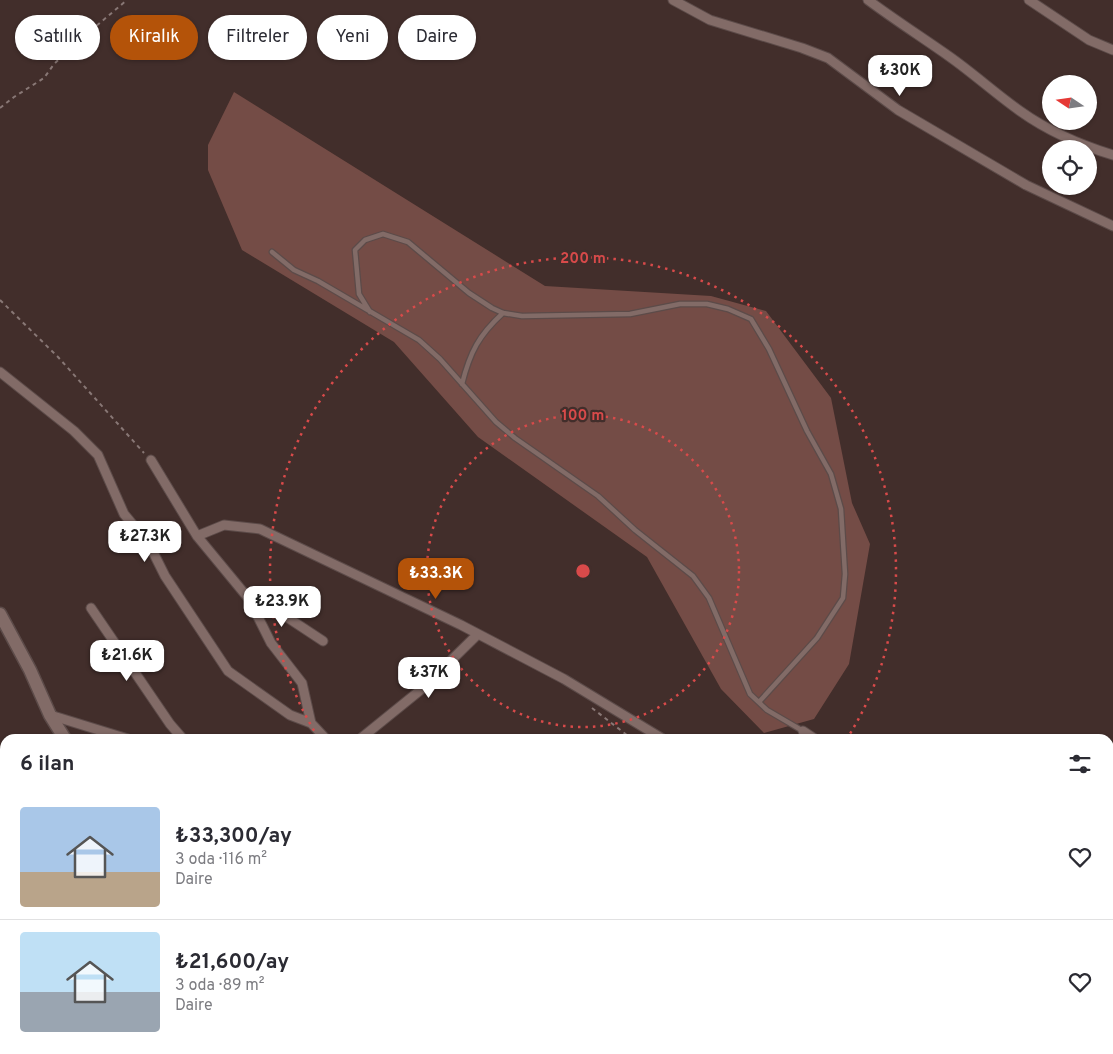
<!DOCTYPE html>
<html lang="tr">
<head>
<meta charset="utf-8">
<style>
	:root { --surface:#fff; --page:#f7f7f7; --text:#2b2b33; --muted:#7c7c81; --line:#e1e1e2; --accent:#b45309 }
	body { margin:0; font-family:Overpass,sans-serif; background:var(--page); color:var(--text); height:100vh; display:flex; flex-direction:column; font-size:19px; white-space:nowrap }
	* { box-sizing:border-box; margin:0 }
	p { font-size:16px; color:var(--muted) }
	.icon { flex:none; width:28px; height:28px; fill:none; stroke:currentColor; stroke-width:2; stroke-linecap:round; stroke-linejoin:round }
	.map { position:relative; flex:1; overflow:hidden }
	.side { position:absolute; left:0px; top:734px; width:1114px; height:321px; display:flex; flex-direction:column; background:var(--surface); border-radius:15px 15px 0 0; box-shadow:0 1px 4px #0004 }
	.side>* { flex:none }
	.top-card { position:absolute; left:15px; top:15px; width:500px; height:45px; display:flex; gap:10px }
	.needle { width:32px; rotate:283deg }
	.buttons { position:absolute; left:1042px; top:75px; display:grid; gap:10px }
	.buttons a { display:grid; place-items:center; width:55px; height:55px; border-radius:50%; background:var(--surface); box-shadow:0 1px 4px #0004; font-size:25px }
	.price { position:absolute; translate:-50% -42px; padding:0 11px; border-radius:10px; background:#fff; color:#222; font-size:16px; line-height:32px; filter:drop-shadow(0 1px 2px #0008) }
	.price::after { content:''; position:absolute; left:50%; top:30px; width:15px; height:11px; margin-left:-8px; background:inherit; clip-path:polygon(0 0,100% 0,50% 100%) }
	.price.on { background:var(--accent); color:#fff }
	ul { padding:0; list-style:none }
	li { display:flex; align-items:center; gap:15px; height:125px; padding:0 20px }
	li+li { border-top:1px solid var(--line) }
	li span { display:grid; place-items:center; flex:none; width:140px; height:100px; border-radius:5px; color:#555 }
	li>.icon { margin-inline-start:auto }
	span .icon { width:60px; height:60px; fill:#fffc; stroke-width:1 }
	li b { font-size:21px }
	h2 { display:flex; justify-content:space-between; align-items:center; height:60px; padding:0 20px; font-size:21px }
	.pill { padding:0 18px; border-radius:22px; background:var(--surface); box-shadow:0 1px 4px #0004; font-size:18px; line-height:45px }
	.pill.on { background:var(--accent); color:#fff }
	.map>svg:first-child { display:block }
</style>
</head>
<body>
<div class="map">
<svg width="1113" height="1054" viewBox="0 0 1113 1054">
	<rect width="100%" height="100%" fill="#422e2b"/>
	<path fill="#744c46" d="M234,92L545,286L711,296L766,311L831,398L852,503L870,544L849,664L814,719L764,733L721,689L647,557L478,437L394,342L242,250L208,170V145Z"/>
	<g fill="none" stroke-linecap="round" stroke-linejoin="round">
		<defs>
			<path id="lane" d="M272,252L294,270L318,281L419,340L440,359L496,422L515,438L598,496L635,530L693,576L709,598L750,694L767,710L803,731
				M370,312L359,294L355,250L365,240L383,234L408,242L469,293L492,308L503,313L522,316L630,314L680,304H707L728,309L751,319L769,349L807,431L831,474L841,509L845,574L843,598L817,638L759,702
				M462,384C470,352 479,335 503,313"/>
			<path id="street" d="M673,0L710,20L802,48L828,58L898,110L1026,185L1113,226
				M868,0C895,20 923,38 950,57C974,74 996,94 1020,111C1048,131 1080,145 1113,155
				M1029,0L1089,40L1113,50
				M0,372L74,431L98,455L124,514L149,544L165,576L228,671L290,715L311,723
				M151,460L197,536L249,599L271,643L302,683L311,723L326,739
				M197,536L224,525L260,529L461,625L564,679L663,739
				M249,599L273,608L323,641
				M91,608L170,724L183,739
				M50,715L128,739
				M803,731L815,739
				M360,739L423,688L478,634
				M0,871L5,873
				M0,890L5,886
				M0,948L5,956
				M69,1050L71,1054
				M392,1050L394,1054
				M620,1050L622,1054
				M86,1054L90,1050
				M284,1054L290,1050
				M524,1054L529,1050"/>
			<path id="secondary" d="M0,614L30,670L50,715L65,739
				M294,1050L297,1054"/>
		</defs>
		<use href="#lane" stroke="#5c4b49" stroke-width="7"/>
		<use href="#street" stroke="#5c4b49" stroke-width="11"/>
		<use href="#secondary" stroke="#5c4b49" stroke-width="15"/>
		<path stroke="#887775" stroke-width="2" stroke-dasharray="4 4" stroke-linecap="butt" d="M0,108L14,97L44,78L54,64L75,44L127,0
			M0,300L58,357L144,453
			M592,708L632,739
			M1109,1041L1113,1044
			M869,1050L872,1054"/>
		<use href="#lane" stroke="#826b67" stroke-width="4.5"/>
		<use href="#street" stroke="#826b67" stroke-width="9"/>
		<use href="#secondary" stroke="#826b67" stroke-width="12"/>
	</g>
	<g fill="none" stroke="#d84a4a" stroke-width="2.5" stroke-dasharray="2.5 5">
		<circle cx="583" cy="571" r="156"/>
		<path d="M318 737A313 313 0 1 1 848 737"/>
	</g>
	<circle cx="583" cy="571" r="8" fill="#d84a4a" stroke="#422e2b" stroke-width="2.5"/>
	<g font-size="15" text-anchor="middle" font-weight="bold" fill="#d84a4a" stroke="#422e2b" stroke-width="4.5" stroke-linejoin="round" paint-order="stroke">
		<text x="583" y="263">200 m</text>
		<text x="583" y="420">100 m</text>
	</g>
</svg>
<div class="buttons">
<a><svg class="needle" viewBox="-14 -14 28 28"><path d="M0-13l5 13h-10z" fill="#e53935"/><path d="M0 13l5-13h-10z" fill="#7c7c81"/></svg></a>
<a><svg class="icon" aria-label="locate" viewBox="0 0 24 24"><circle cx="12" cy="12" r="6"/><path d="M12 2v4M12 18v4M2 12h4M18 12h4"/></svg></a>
</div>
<b class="price" style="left:900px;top:97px">₺30K</b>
<b class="price" style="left:145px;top:563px">₺27.3K</b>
<b class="price on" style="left:436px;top:600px">₺33.3K</b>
<b class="price" style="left:282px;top:628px">₺23.9K</b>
<b class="price" style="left:127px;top:682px">₺21.6K</b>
<b class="price" style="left:429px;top:699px">₺37K</b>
<div class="top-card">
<a class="pill">Satılık</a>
<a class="pill on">Kiralık</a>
<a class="pill">Filtreler</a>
<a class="pill">Yeni</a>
<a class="pill">Daire</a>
</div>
<section class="side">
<h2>6 ilan<svg class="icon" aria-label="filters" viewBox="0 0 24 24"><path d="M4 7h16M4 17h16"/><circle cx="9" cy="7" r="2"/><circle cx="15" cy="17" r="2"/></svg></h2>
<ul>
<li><span style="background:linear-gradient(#a9c7e8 65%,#b9a48a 0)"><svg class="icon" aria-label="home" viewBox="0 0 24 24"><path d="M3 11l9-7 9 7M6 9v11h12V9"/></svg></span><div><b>₺33,300/ay</b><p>3 oda · 116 m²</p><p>Daire</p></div><svg class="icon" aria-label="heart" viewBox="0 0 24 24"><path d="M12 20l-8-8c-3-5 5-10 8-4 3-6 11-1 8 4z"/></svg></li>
<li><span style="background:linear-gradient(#bfe0f5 60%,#9aa5b1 0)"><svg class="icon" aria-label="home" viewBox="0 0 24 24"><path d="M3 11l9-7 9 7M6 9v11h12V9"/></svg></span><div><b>₺21,600/ay</b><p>3 oda · 89 m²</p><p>Daire</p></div><svg class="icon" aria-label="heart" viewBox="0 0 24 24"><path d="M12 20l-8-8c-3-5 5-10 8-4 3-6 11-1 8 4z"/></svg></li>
</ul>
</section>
</div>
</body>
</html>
